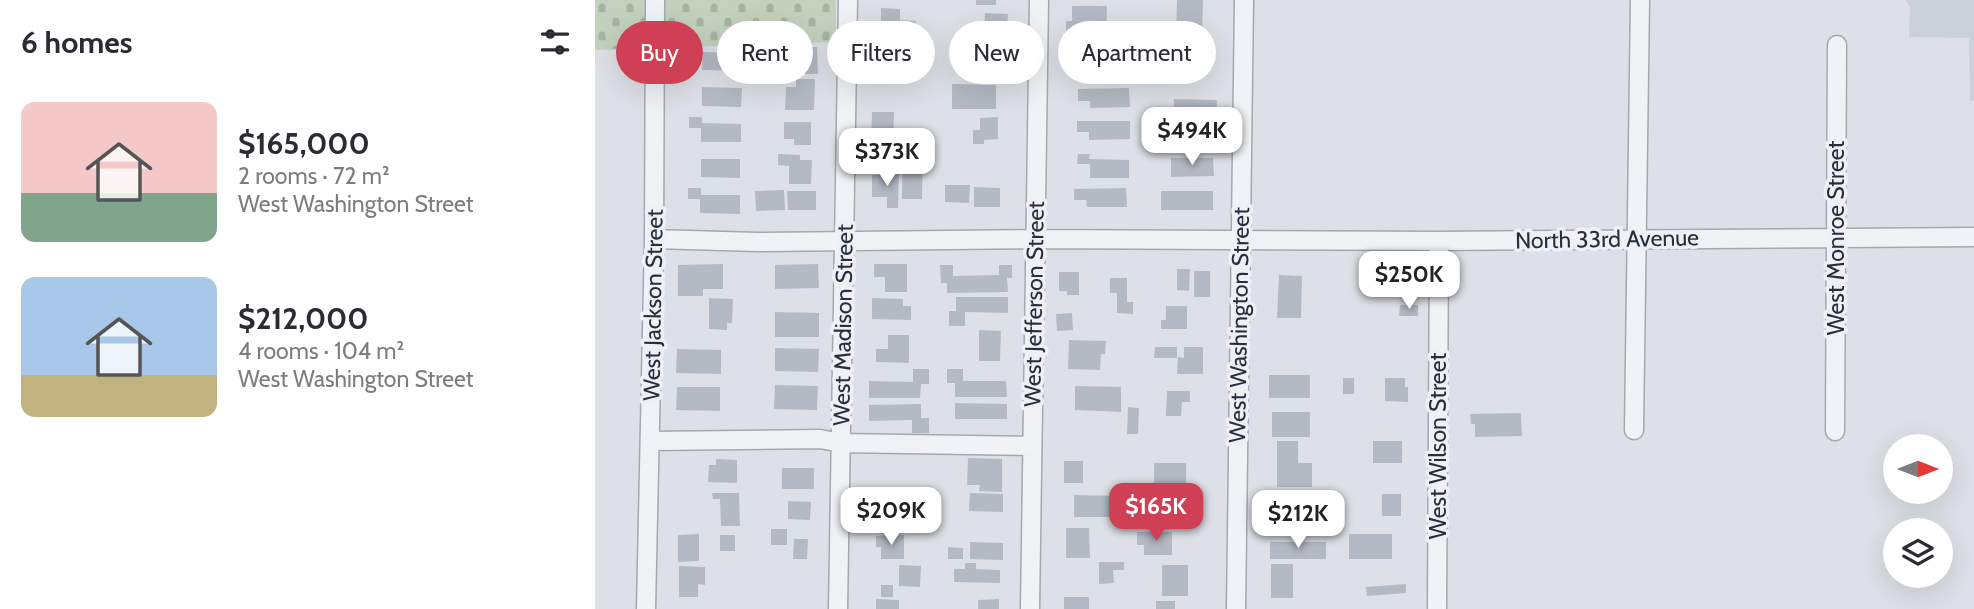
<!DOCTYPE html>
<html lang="en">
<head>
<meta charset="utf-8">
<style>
	:root { --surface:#fff; --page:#f2f2f3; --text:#2b2b33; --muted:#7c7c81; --accent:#cf4054 }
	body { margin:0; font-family:Cabin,sans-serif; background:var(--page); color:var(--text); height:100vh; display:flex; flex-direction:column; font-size:26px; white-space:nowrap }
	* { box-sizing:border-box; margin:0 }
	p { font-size:23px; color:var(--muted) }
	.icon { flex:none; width:38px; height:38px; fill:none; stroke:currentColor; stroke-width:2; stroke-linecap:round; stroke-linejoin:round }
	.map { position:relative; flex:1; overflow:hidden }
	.details { display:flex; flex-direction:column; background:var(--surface); width:595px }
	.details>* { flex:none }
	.banner { position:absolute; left:21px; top:21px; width:665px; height:63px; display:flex; gap:14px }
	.needle { width:46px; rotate:90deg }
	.tools { position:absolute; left:1288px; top:434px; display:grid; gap:14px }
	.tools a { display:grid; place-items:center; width:70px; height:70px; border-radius:50%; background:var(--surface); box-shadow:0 7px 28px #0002; font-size:35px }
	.price { position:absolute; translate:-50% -60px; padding:0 16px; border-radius:14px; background:#fff; color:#222; font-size:23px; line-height:46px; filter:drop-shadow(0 2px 4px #0008) }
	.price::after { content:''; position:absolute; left:50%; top:42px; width:21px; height:16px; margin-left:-10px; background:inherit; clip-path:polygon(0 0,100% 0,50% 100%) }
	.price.on { background:var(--accent); color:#fff }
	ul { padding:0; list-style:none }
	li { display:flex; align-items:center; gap:21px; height:175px; padding:0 21px }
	li span { display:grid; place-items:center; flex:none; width:196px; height:140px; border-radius:14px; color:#555 }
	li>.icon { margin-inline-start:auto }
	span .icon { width:84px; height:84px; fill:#fffc; stroke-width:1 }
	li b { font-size:30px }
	h2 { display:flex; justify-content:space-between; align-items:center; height:84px; padding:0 21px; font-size:30px }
	.chip { padding:0 24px; border-radius:32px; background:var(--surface); box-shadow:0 7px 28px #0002; font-size:24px; line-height:63px }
	.chip.on { background:var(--accent); color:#fff }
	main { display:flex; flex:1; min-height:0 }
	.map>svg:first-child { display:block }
</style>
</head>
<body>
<main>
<section class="details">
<h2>6 homes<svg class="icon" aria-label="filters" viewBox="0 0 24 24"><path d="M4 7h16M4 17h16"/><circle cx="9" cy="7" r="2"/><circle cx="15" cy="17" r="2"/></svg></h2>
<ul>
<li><span style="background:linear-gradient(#f6c9c9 65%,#7fa58c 0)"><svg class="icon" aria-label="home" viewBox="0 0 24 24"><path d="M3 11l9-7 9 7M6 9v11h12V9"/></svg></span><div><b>$165,000</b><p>2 rooms · 72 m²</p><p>West Washington Street</p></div></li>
<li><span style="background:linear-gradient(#a9c7e8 70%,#c2b280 0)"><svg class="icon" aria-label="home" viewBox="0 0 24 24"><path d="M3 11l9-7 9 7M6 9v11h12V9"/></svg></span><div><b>$212,000</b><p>4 rooms · 104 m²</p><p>West Washington Street</p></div></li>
</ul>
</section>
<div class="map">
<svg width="1379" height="609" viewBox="0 0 1379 609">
	<defs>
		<pattern id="cemetery-stones" width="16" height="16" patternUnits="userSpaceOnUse" patternTransform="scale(1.75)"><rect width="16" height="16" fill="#c3d1be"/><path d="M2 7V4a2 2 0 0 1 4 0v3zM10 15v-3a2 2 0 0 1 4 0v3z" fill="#a8b4a4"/></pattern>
	</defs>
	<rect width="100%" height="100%" fill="#dde1e7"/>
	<path fill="#cbd0d9" d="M1310,0H1379V101H1375L1374,38L1314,37L1315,6Z"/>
	<path fill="url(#cemetery-stones)" d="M0,0H241V42L0,50Z"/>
	<path fill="#b4bac4" d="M381,0H401V5H381Z
		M582,0H608L607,35L581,34Z
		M477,6H512L511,34L471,33V21H477Z
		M286,8L305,9V20L321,21V36L286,35Z
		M390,13L413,14L411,41L389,40Z
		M386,46H410L409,73L386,72Z
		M591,46L592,62H583V69L556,70V75H550L549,48Z
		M186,47H222L223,74H204V68L187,69Z
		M280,49H296V77H279Z
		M474,50L500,51V71H474Z
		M108,52L147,53V71L107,70Z
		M201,79H220L219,110H190L191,87H201Z
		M357,84L401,85V109H357Z
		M107,87L147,88L146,107L107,106Z
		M534,88L535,107L495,108V101H483V89Z
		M579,99L622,100L621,118H579Z
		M277,112H299L298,153L276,152Z
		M94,117H107V123L146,124V142H106V128H94Z
		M403,117V139L389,140V144H378V130H385V118Z
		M482,121H535V139L494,140V132H482Z
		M189,122H216V145H199V139H189Z
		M569,133H621V152L569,151Z
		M308,136L328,137L327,199H307Z
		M183,154L205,155V160H217L216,184H194V166L183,165Z
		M483,154H495L494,159L534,160V178H495V164H482Z
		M576,158H618L619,176L576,177Z
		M106,159H145V178L106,177Z
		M289,172H304L303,208H292V197H277V175H289Z
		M350,185H375L374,203L350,202Z
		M379,187L405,188V207H379Z
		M93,188H106V195H145V214L105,213V199H93Z
		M531,188L532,207H492L491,200H479V189Z
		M189,190L190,210L161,211L160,191Z
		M192,191H221V210H193Z
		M566,191H618V210H566Z
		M128,264V289H108V296H83V265Z
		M223,264L224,288L180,289V265Z
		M279,264H312V292H290V277H279Z
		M345,265H358V276L404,275V265H417V278H412L413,292L352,293V283H346Z
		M582,269H595L594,291L582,290Z
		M599,271H615V297H599Z
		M464,272H484V295H472V291H464Z
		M795,273H825V297H796Z
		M684,275L707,276L706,318H682Z
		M515,278H532V302H538V314L522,313V293H515Z
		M361,297H413V313L370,312V326H354V311H361Z
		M114,298L138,299L137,323H132V330L114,329Z
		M277,298L308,299V306H316V320L277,319Z
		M805,305H823V316H804Z
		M571,306H592V329H566V320H571Z
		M180,312L224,313V337H180Z
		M477,313L478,330L462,331L461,314Z
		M384,330L406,331L405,361H384Z
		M293,335H314V363L281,362V349H293Z
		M474,340L511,341L510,354H506L505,370L473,369Z
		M560,347H582V358H559Z
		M589,347H608V374H582L583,357L589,358Z
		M180,348L224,349L223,372L180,371Z
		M82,349L126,350V374L81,373Z
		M318,369H334V384H326L325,398H274V381L318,382Z
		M352,369H368V381H411L412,397H360V383H352Z
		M674,375H715V398H674Z
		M748,378H759V394H748Z
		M790,378H810V387H813V402L790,401Z
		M180,385L223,386L222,410L179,409Z
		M480,386L526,387V412L480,410Z
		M82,387H125V411L81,410Z
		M572,391H595V402H587L586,416H571Z
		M360,403L412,404V419H360Z
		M326,404V418H334V433H317V420L274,421V405Z
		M533,407L544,408L543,434H532Z
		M677,412H715V437H677Z
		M926,413L927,436L880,437V424H876L875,414Z
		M682,441H703V463H717V487H682Z
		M778,441H807V463H778Z
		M373,458L407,459V492L384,491L385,485H372Z
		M121,459L142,460V483L113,482L114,465H121Z
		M469,461H488V483H469Z
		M559,463H591V486H559Z
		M187,468H219V489H187Z
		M117,493H144L145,526H126L125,499H118Z
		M375,493L408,494V512L374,511Z
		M787,494H806V516H787Z
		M278,495H302L303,523L278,524Z
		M479,495L528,496V517H479Z
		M193,501L216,502L215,520L193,519Z
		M587,505H605V525H587Z
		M548,506H584V524H548Z
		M471,528H494L495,558H471Z
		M176,529H192V545H176Z
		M542,532H577V555H549V545H542Z
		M104,534V561L83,562V535Z
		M754,534H797V559H754Z
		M125,535H140V551H125Z
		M309,535V559H286V547H281V536Z
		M199,539H213L212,559H198Z
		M375,542L408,543V560L375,559Z
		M675,542H731V559H675Z
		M353,547L368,548V559H353Z
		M504,562H529V570H518L519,583L504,584Z
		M370,563H381V569L405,570V583L359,582V569H370Z
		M676,564H698V598H676Z
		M304,565L326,566L325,587L304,586Z
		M567,565H593V596H567Z
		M84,566L110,567V585L103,584V597H84Z
		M811,584V593L772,596L771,587Z
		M286,585H298V597H286Z
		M469,597H494V609H469Z
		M281,599L304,600V609H281Z
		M404,599V609H383V600Z
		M561,601H580V609H561Z"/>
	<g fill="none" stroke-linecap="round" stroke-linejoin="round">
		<defs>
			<path id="minor" d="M59,239L162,242L440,239L844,241L1379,237
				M1039,430L1045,0
				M1240,431L1242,45
				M55,441L225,439L246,443L437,446
				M51,609L59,239L60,0
				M243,609L253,0
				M435,609L444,0
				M641,609L649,0
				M842,609L844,241"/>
		</defs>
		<use href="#minor" stroke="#a3a8b1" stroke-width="21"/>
		<use href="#minor" stroke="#f0f2f6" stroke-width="18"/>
	</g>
	<g text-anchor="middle" stroke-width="7" stroke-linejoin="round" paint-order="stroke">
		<g font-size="23" fill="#272f3e" stroke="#edf0f5">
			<text transform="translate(1241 238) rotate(-90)" y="8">West Monroe Street</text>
			<text transform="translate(1012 239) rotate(-1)" y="8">North 33rd Avenue</text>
			<text transform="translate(439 304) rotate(-89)" y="8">West Jefferson Street</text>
			<text transform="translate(58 305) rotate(-89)" y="8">West Jackson Street</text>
			<text transform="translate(248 325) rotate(-89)" y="8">West Madison Street</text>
			<text transform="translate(644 325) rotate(-89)" y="8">West Washington Street</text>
			<text transform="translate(843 446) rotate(-90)" y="8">West Wilson Street</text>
		</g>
	</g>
</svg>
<div class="tools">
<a><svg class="needle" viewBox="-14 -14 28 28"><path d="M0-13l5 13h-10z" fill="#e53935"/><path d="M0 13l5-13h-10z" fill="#7c7c81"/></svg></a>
<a><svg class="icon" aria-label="layers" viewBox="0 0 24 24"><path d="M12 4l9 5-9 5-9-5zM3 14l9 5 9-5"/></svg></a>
</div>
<b class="price" style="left:597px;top:167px">$494K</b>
<b class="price" style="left:292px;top:188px">$373K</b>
<b class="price" style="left:814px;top:311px">$250K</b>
<b class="price on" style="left:561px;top:543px">$165K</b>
<b class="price" style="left:296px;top:547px">$209K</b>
<b class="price" style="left:703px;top:550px">$212K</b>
<div class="banner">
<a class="chip on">Buy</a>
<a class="chip">Rent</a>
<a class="chip">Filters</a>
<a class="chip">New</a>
<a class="chip">Apartment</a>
</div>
</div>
</main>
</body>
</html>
